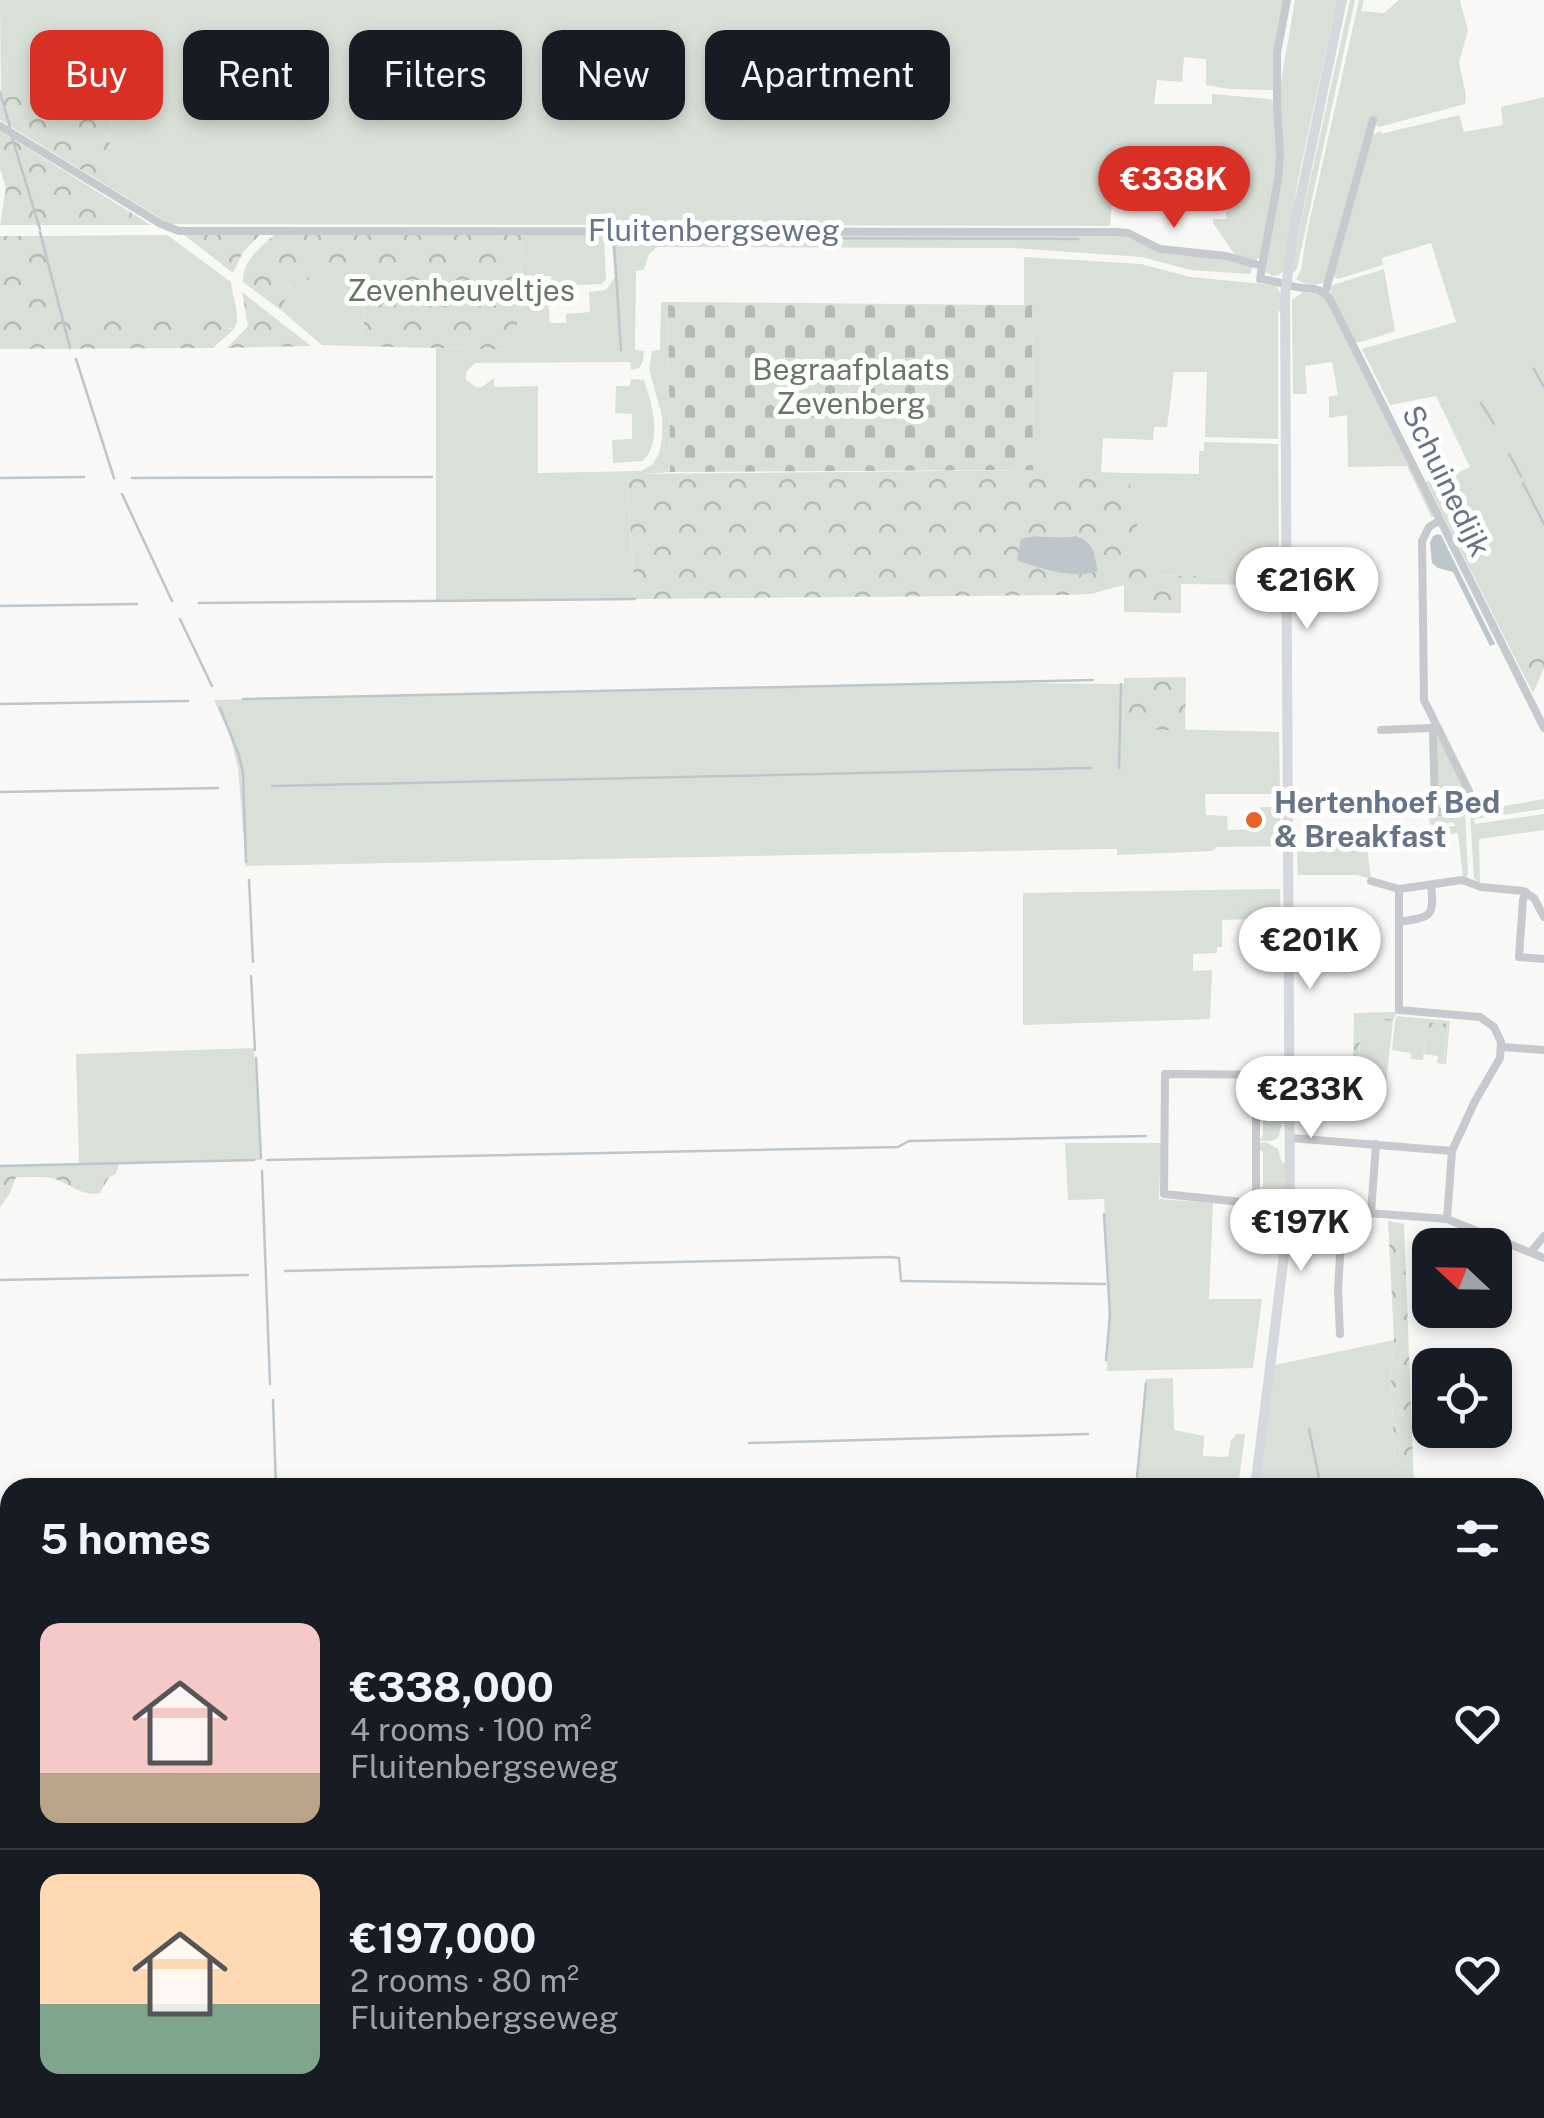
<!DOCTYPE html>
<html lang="en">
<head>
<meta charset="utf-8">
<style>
	:root { --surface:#171b24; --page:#242831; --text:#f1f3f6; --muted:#9ea1a6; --line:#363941; --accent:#d93025 }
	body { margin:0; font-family:"Public Sans",sans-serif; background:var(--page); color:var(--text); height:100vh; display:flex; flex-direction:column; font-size:38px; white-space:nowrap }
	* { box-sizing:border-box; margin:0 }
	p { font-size:32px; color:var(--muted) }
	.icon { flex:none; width:55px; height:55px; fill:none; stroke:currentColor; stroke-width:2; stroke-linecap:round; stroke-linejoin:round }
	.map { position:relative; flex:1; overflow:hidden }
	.details { position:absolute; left:0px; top:1478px; width:1545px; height:642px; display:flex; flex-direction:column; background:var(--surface); border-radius:30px 30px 0 0; box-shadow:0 5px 15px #0003 }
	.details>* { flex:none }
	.guide { position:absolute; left:30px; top:30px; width:1000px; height:90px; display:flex; gap:20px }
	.needle { width:65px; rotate:292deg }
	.buttons { position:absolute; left:1412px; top:1228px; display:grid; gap:20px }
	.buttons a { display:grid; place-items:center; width:100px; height:100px; border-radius:20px; background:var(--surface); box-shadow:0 5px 15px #0003; font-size:50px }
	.price { position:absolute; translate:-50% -85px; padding:0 22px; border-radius:35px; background:#fff; color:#222; font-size:32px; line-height:65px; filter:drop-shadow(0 2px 5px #0008) }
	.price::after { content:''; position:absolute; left:50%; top:60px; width:30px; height:22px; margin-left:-15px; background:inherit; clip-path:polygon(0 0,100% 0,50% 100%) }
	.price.current { background:var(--accent); color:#fff }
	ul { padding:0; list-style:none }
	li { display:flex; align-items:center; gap:30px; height:250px; padding:0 40px }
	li+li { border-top:2px solid var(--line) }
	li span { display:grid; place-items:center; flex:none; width:280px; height:200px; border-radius:20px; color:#555 }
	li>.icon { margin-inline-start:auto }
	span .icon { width:120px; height:120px; fill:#fffc; stroke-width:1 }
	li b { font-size:42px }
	h2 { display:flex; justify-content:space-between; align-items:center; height:120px; padding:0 40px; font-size:42px }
	.pill { padding:0 35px; border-radius:20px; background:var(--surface); box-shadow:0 5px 15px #0003; font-size:35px; line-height:90px }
	.pill.current { background:var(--accent); color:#fff }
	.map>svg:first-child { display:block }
</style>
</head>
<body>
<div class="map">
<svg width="1544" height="2118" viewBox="0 0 1544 2118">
	<defs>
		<pattern id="forest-crowns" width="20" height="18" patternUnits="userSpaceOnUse" patternTransform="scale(2.5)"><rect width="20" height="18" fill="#d9e0d7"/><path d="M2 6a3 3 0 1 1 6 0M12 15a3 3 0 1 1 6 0" fill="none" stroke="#b4bab4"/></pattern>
		<pattern id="cemetery-stones" width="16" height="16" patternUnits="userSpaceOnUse" patternTransform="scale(2.5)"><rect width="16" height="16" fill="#d9e0d7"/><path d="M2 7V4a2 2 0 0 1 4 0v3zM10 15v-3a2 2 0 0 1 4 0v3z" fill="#b4bab4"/></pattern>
	</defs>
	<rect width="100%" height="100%" fill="#f8f8f6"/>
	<path fill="#d9e0d7" d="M0,0H1284L1276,39L1273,90L1229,89L1206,85V59L1184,57L1182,82L1157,80L1154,104H1212V94L1270,99L1273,101L1278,161L1261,256L1255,261L1235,255L1213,223V219H1226C1226,211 1228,201 1227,194C1223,166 1185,168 1165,167L1162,186L1123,182L1121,179H1114L1110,226L170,224L111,188L109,150L114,97H1Z
		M1295,0H1337L1298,180L1284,270L1279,275L1272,276L1266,272L1265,268L1281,184L1280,87Z
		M1350,0H1355L1297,269L1292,274V262Z
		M1359,0H1364L1361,11L1384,13L1399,0H1460L1468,31L1459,62L1466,96L1465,104L1379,127L1375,124L1326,281C1316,287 1305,285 1296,279L1301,270L1306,237Z
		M1544,97V648L1516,660L1426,482L1454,468L1457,473L1470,467L1436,396L1390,405L1362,349L1456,322L1431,243L1382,258L1383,265L1338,279L1333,277L1372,135L1381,131V134L1459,115L1464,132L1503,125L1501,107Z
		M1120,234L1153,249L1218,257L1252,265L1251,274L1190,270L1142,257L1012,248L657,247L649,254L644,270L636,271L635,350L644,351L643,361L639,368L631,370L630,362L476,363C469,368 465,371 466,380L477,388L482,387L494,378V387L538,386V473L641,471L653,464L659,453L662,439V416L649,369L652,351L660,350L661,302H668L670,472L627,475L635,599L436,601V348L517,350V299L523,296L548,295L550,323H566V314L590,312L589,292L606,290L615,277L611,235Z
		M167,235L231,282C232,298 242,315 234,329L223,326L217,318L61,311L41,236Z
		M521,235H601L604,239L606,279L601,284L559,286H552L551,276L523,278L520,275L522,258Z
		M1024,257L1141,264L1190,277L1276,285L1281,295V310L1278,312V439L1205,437L1207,372H1174L1167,427H1154L1153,440L1103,438L1101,473L1033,470L1032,306L1024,305Z
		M1384,269L1395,331L1361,342H1354L1332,297L1330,289L1333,285Z
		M311,274C320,276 325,279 333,284C362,300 376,315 352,346L322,345L282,311C284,290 290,280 311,274Z
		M1303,292L1320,294L1329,302L1435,515L1432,518L1407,466L1348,467L1347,415L1329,418V397L1338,395L1332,362L1305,366L1307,394H1293L1292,300Z
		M631,379L644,380C652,404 663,440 643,461L613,463L612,440L632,439V414L615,413L616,386H630Z
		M1204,442L1278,444L1279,578L1145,575L1128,473L1199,474V451H1204Z
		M1007,683L1124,684L1123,728L1279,732L1280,794H1205L1206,815L1227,816L1228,830L1260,829L1261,807H1280L1281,846L1216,847L1213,851L1117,855V849H1103L246,866L238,768L230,736L214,700Z
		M1440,737L1466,791L1464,805L1444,808L1438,802L1437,738Z
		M1544,799V809L1474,819L1475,824L1544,814V830L1479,839L1480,884L1474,878L1470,812Z
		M1462,812L1465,814L1468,874L1466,877H1463L1458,833L1367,846L1371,879L1357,875H1298L1297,852L1359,843V838L1455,826L1454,822L1430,825L1429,816Z
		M1280,889L1281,918L1222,920V947H1217V953L1193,954V971L1212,970L1210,1019L1023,1025V893Z
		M1397,1016L1450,1021L1446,1064H1443L1448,1025L1426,1034L1423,1060L1411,1059V1053L1392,1050L1395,1021Z
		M1360,1018L1393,1021L1386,1083L1359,1082Z
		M254,1048L261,1160L79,1164L76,1054Z
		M1265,1078L1284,1080L1286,1086L1287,1124H1282L1278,1138L1271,1141H1259L1263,1135V1098L1259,1094L1260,1083Z
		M1265,1142L1278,1149L1282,1163H1287L1286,1196L1279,1203C1267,1201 1260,1203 1258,1190L1263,1186V1152L1259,1149V1143Z
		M1065,1143H1161L1159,1199L1213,1203L1209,1299H1262L1253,1368L1107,1371L1109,1286L1104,1199L1068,1200Z
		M1394,1340L1391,1378L1396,1487L1260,1488L1275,1365Z
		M1173,1378L1174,1430L1204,1436L1203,1456L1228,1457L1231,1441L1236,1434H1245L1238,1487H1137L1146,1379Z
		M10,1561V1857H0L2,1815L0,1766V1562Z
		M1535,1629L1544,1630V1737L1535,1736Z
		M10,1869V2110H345V2118H0V1870Z
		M535,2110H621L620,2118H534Z
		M635,2110H725L745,2118H635Z
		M874,2110H1029L1027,2118H870Z
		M1125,2110H1519L1518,2118H1124Z"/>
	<path fill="url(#forest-crowns)" fill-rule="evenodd" d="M0,97H114L109,150L111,188L0,120Z
		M0,131L151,225H0L6,188L0,169Z
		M184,235H260L243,252L233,273Z
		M274,235H521L522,258L520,274L523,278V296L517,299V350L352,346C376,315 363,300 333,284C325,279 321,276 311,275L308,280L301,277L289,286L282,311L243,282C242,261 260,248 274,235Z
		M0,236H41L61,311L204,313L217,318L229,329H234L213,348L0,349Z
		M242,292L311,346L227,348L248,326Z
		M1033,470L1128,473L1146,575L1279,578V585L1181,584V613L1124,612V585L1091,594L1066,595L635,599L627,474ZM1075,536L1089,542L1068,574L1017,561L1022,539C1038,534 1057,540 1075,536Z
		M1544,648V668L1533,693L1516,660Z
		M1186,677L1185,731L1123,728L1124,678Z
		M1395,1012L1397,1013L1393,1021L1360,1018L1359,1081L1386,1083L1384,1093L1367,1091L1366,1087L1353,1085L1354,1013Z
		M1424,1022L1448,1024L1443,1064L1437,1063L1438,1056L1424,1054L1426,1034L1423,1033Z
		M119,1163L116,1174L109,1177L100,1193C80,1197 69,1182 51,1178C40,1176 27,1178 16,1177L9,1195L0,1207V1165Z
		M1388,1221L1404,1224L1414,1487H1396L1391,1378L1394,1340Z"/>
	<path fill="url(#cemetery-stones)" d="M668,302L1032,305L1033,470L670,472Z"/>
	<path fill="#bcc6cb" d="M1438,534L1441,535L1495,644L1490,646L1453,572L1438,568L1432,563L1430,543L1433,536Z
		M1075,536C1094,541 1094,553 1098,571C1072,580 1043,568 1017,561L1021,539C1038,533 1057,540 1075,536Z"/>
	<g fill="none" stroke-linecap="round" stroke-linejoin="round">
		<path stroke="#bcc6cb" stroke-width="2.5" d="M0,92L10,127
			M11,134L40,229
			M40,232L70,348
			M621,350L614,243L616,238L1078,239
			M76,359L114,478
			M1534,369L1544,387
			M1481,403L1494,424
			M1509,454L1521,476
			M0,478L84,477
			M132,478L432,477
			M1523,483L1544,524
			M122,494L172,601
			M199,603L635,599
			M0,606L137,604
			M180,619L212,686
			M243,699L1093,680
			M0,704L188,701
			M220,708L239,755L243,773L246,862
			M1119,768L1121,684
			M272,786L1091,768
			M0,792L218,788
			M249,880L253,962
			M251,976L255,1050
			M256,1058L261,1158
			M267,1160L898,1147L909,1141L1146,1136
			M0,1166L254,1160
			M262,1171L270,1384
			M1104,1214L1110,1315L1106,1360
			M285,1271L891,1257L899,1258L901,1281H903L1105,1284
			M0,1280L248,1275
			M273,1400L276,1488
			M1309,1429L1321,1488
			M749,1443L1088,1434
			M1136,1488L1146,1383
			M0,1871H10
			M0,1935L10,1934
			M0,2004H10
			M0,2047L10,2046
			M727,2110L750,2118
			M996,2110L1015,2116
			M1283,2110L1286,2118
			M1352,2110L1353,2118
			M291,2118L292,2110
			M871,2118L875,2110"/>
		<path stroke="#c6c9cd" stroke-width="8" d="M0,126L161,224L179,231L1116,232L1128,233L1160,249L1226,256L1262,266L1260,279C1272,280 1281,283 1292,286C1308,291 1318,284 1330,299L1544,728
			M1262,266L1278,180L1280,155L1277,103V53L1287,0
			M1325,293L1373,120
			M1437,727L1433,734L1435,808L1439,812L1467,807L1469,791L1424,700L1422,541L1429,527L1440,520
			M1381,730L1430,728L1435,731
			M1371,881L1399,889L1462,880L1481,887L1523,891L1534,898L1544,917
			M1399,889V1010L1480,1017L1494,1027L1501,1042L1500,1058L1475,1101L1452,1151L1447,1219
			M1526,892L1523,900L1519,957L1544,959
			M1399,922C1430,917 1435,918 1431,885
			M1502,1047L1544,1050
			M1256,1075V1203
			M1290,1075L1165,1074L1164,1194L1290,1207L1447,1219L1544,1258
			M1291,1138L1452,1151
			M1371,1212L1376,1144
			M1531,1252L1544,1236
			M1340,1334L1338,1289L1343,1210
			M628,2110V2118"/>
		<path stroke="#d5d9dd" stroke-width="10" d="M1255,1488L1290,1207L1285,296L1292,239L1342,0
			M1118,2118L1120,2110"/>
	</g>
	<circle fill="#e66428" stroke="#fff" stroke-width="4" cx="1254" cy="820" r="10"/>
	<g text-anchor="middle" stroke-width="10" stroke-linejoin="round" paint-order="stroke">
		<g font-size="30" fill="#677687" stroke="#fff">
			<text x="714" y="241">Fluitenbergseweg</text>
			<text transform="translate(1446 481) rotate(64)" y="10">Schuinedijk</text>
		</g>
		<g font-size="30" fill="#657962" stroke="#fff">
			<text x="461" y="301">Zevenheuveltjes</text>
			<text x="851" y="380">Begraafplaats<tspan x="851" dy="34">Zevenberg</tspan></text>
		</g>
		<g font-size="30" font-weight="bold" fill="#677687" stroke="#fff" text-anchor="start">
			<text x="1274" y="813">Hertenhoef Bed<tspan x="1274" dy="34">&amp; Breakfast</tspan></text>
		</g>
	</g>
</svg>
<div class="buttons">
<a><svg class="needle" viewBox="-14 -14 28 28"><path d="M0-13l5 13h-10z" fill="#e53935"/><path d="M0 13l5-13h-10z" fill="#9ea1a6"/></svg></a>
<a><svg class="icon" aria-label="locate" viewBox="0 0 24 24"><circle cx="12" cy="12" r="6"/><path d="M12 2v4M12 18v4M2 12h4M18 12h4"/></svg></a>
</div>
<b class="price current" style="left:1174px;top:231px">€338K</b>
<b class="price" style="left:1307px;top:632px">€216K</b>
<b class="price" style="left:1310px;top:992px">€201K</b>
<b class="price" style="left:1311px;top:1141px">€233K</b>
<b class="price" style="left:1301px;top:1274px">€197K</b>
<div class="guide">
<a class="pill current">Buy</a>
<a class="pill">Rent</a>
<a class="pill">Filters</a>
<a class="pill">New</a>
<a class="pill">Apartment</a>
</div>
<section class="details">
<h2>5 homes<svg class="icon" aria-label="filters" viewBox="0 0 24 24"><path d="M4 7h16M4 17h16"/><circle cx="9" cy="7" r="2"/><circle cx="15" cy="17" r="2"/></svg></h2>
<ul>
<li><span style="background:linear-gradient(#f6c9c9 75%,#b9a48a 0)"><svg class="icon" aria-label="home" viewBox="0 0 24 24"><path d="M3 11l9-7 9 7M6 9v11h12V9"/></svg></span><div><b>€338,000</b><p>4 rooms · 100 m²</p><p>Fluitenbergseweg</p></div><svg class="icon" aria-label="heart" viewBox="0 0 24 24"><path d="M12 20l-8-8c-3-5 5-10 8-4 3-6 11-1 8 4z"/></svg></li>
<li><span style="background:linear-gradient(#ffd9b3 65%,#7fa58c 0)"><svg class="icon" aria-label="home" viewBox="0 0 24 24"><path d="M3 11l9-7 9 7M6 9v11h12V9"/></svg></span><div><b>€197,000</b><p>2 rooms · 80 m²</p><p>Fluitenbergseweg</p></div><svg class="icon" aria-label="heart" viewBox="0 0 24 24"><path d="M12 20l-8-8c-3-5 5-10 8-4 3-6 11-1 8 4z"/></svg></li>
</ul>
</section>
</div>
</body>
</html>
